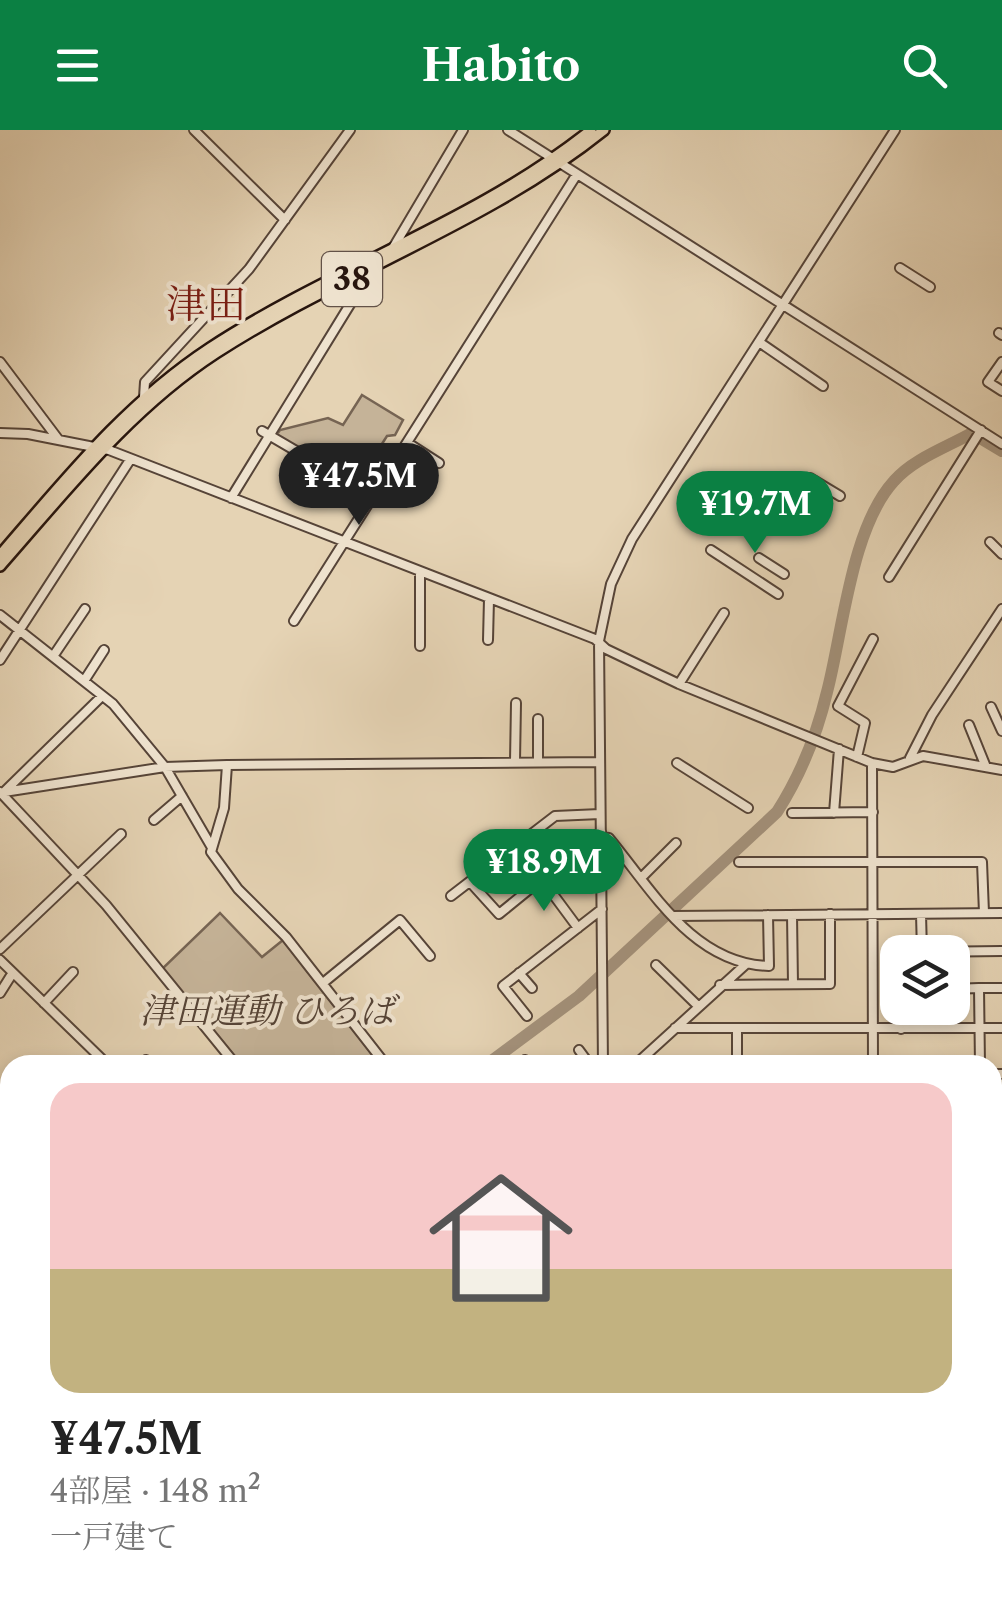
<!DOCTYPE html>
<html lang="ja">
<head>
<meta charset="utf-8">
<style>
	:root { --surface:#fff; --page:#f2f2f2; --text:#222; --muted:#767676; --accent:#0b8043 }
	body { margin:0; font-family:"Libre Caslon Text","Noto Serif JP",serif; background:var(--page); color:var(--text); height:100vh; display:flex; flex-direction:column; font-size:38px; white-space:nowrap }
	* { box-sizing:border-box; margin:0 }
	p { font-size:32px; color:var(--muted) }
	.icon { flex:none; width:55px; height:55px; fill:none; stroke:currentColor; stroke-width:2; stroke-linecap:round; stroke-linejoin:round }
	.map { position:relative; flex:1; overflow:hidden }
	.details { position:absolute; left:0px; top:925px; width:1002px; height:552px; display:flex; flex-direction:column; background:var(--surface); border-radius:30px 30px 0 0; box-shadow:0 5px 15px #0003 }
	.details>* { flex:none }
	.buttons { position:absolute; left:880px; top:805px; display:grid; gap:20px }
	.buttons a { display:grid; place-items:center; width:90px; height:90px; border-radius:20px; background:var(--surface); box-shadow:0 5px 15px #0003; font-size:50px }
	.price { position:absolute; translate:-50% -85px; padding:0 22px; border-radius:35px; background:var(--accent); color:#fff; font-size:32px; line-height:65px; filter:drop-shadow(0 2px 5px #0008) }
	.price::after { content:''; position:absolute; left:50%; top:60px; width:30px; height:22px; margin-left:-15px; background:inherit; clip-path:polygon(0 0,100% 0,50% 100%) }
	.price.on { background:#222; color:#fff }
	ul { padding:0; list-style:none }
	li { display:grid; align-content:center; gap:20px; height:530px; padding:0 50px }
	li span { display:grid; place-items:center; height:310px; border-radius:30px; color:#555 }
	li>.icon { margin-inline-start:auto }
	span .icon { width:180px; height:180px; fill:#fffc; stroke-width:1 }
	li b { font-size:42px }
	header { display:flex; justify-content:space-between; align-items:center; height:130px; padding:0 50px; background:var(--accent); color:#fff; font-size:45px; font-weight:700 }
	.map>svg:first-child { display:block }
</style>
</head>
<body>
<header><svg class="icon" aria-label="menu" viewBox="0 0 24 24"><path d="M4 6h16M4 12h16M4 18h16"/></svg>Habito<svg class="icon" aria-label="search" viewBox="0 0 24 24"><circle cx="10" cy="10" r="6"/><path d="M15 15l6 6"/></svg></header>
<div class="map">
<svg width="1002" height="1476" viewBox="0 0 1002 1476">
	<rect width="100%" height="100%" fill="#e5d3b4"/>
	<filter id="stains"><feTurbulence type="fractalNoise" baseFrequency=".002" numOctaves="4"/><feColorMatrix values="0 0 0 0 .2 0 0 0 0 .09 0 0 0 0 .02 0 0 0 .5 -.17"/></filter>
	<radialGradient id="worn" r=".72"><stop offset=".6" stop-color="#630" stop-opacity="0"/><stop offset="1" stop-color="#630" stop-opacity=".3"/></radialGradient>
	<path fill="#c5b398" stroke="#766453" stroke-width="2.5" d="M362,265L403,290L395,305L387,306L380,317L395,328L374,363L275,307L280,300L328,288L343,295Z
		M220,783L262,827L283,810L376,929L369,935H242L162,839Z"/>
	<g fill="none" stroke-linecap="round" stroke-linejoin="round">
		<path stroke="#a4927c" stroke-width="12" d="M486,935L579,866L777,682C800,646 817,604 827,562C843,501 851,398 894,351C913,329 947,317 972,303L1002,321
			M0,1068L10,1075
			M393,1468L403,1476"/>
		<defs>
			<path id="minor" d="M194,0L285,90
				M508,0L1002,314
				M393,118L463,0
				M900,138L930,157
				M999,203L1002,205
				M759,212L823,256
				M0,232L58,309
				M1002,232L988,252L1002,261
				M144,267L145,252L249,139L350,0
				M262,301L373,366
				M0,303L28,304L109,320L595,509L606,519L679,554L872,633L893,637L923,626L1002,640
				M408,313L439,333
				M810,348L840,366
				M231,368L373,137
				M990,412L1002,424
				M711,420L778,464
				M759,428L784,444
				M420,443V516
				M889,447L981,300
				M0,485L113,574L165,637L227,635
				M294,491L577,44
				M488,510L489,469
				M54,525L85,479
				M0,530L130,330
				M84,551L104,520
				M679,554L724,483
				M991,577L1002,601
				M538,589V631
				M969,595L986,637
				M857,627L865,593L838,576L873,509
				M910,628L932,585L1002,479
				M515,631L516,573
				M677,633L748,678
				M872,633L873,935
				M5,661L102,566
				M0,662L106,775L236,935
				M4,662L165,637L211,716
				M792,683L873,682
				M834,683L839,619
				M154,690L182,666
				M601,707L609,708C652,760 693,834 769,836L768,785
				M739,732H982L984,783
				M642,747L676,713
				M541,748L578,798
				M471,753L499,784L601,701
				M451,766L555,686L600,684
				M921,784L922,822
				M792,785L793,854
				M673,786L1002,783
				M0,819L121,704
				M922,822L1002,821
				M0,830L108,935
				M656,835L698,876
				M519,843L532,858
				M323,853L400,790L430,826
				M720,855L830,854V784
				M979,858H1002
				M952,859L979,858L980,935
				M0,863L12,844
				M44,873L73,842
				M527,886L503,856L602,779
				M675,898H1002
				M737,898V935
				M901,899V878
				M579,920L590,935
				M525,930L529,935
				M140,935L146,930
				M386,935L286,807L238,759L211,722L224,678L227,635L600,632
				M603,935L599,511L611,454L632,409L895,0
				M635,935L745,835
				M992,944H1002
				M1001,985L1002,1066
				M992,1152H1002
				M0,1155L10,1141
				M992,1190H1002
				M0,1220L10,1202
				M992,1231H1002
				M0,1259L10,1255
				M0,1414L10,1394
				M992,1435L1002,1410
				M992,1447H1002
				M633,1468L645,1476
				M688,1468L689,1476
				M775,1468V1476
				M879,1468V1476
				M464,1476L471,1468"/>
			<path id="major" d="M0,425C66,349 125,274 210,218C332,138 476,92 591,0
				M0,436C67,360 130,279 216,223C341,142 487,94 604,0"/>
			<path id="highway" d="M15,1468L35,1476
				M0,1473L7,1476"/>
		</defs>
		<use href="#minor" stroke="#564438" stroke-width="12"/>
		<use href="#major" stroke="#27150e" stroke-width="14"/>
		<use href="#highway" stroke="#27150e" stroke-width="15"/>
		<use href="#minor" stroke="#eee2ce" stroke-width="8"/>
		<use href="#major" stroke="#e5d3b4" stroke-width="9"/>
		<use href="#highway" stroke="#e5d3b4" stroke-width="10"/>
	</g>
	<g text-anchor="middle" stroke-width="8" stroke-linejoin="round" paint-order="stroke">
		<rect fill="#eee2ce" stroke="#635248" stroke-width="2.5" x="322" y="122" width="60" height="54" rx="8"/>
		<g font-size="32" font-weight="bold" fill="#27150e">
			<text x="352" y="160">38</text>
		</g>
		<g font-size="35" font-style="italic" fill="#564437" stroke="#eee2ce">
			<text x="267" y="893">津田運動 ひろば</text>
		</g>
		<g font-size="40" fill="#7a1f14" stroke="#eee2ce">
			<text x="206" y="188">津田</text>
		</g>
	</g>
	<rect width="100%" height="100%" filter="url(#stains)"/>
	<rect width="100%" height="100%" fill="url(#worn)"/>
</svg>
<div class="buttons">
<a><svg class="icon" aria-label="layers" viewBox="0 0 24 24"><path d="M12 4l9 5-9 5-9-5zM3 14l9 5 9-5"/></svg></a>
</div>
<b class="price on" style="left:359px;top:398px">¥47.5M</b>
<b class="price" style="left:755px;top:426px">¥19.7M</b>
<b class="price" style="left:544px;top:784px">¥18.9M</b>
<section class="details">
<ul>
<li><span style="background:linear-gradient(#f6c9c9 60%,#c2b280 0)"><svg class="icon" aria-label="home" viewBox="0 0 24 24"><path d="M3 11l9-7 9 7M6 9v11h12V9"/></svg></span><div><b>¥47.5M</b><p>4部屋 · 148 m²</p><p>一戸建て</p></div></li>
</ul>
</section>
</div>
</body>
</html>
